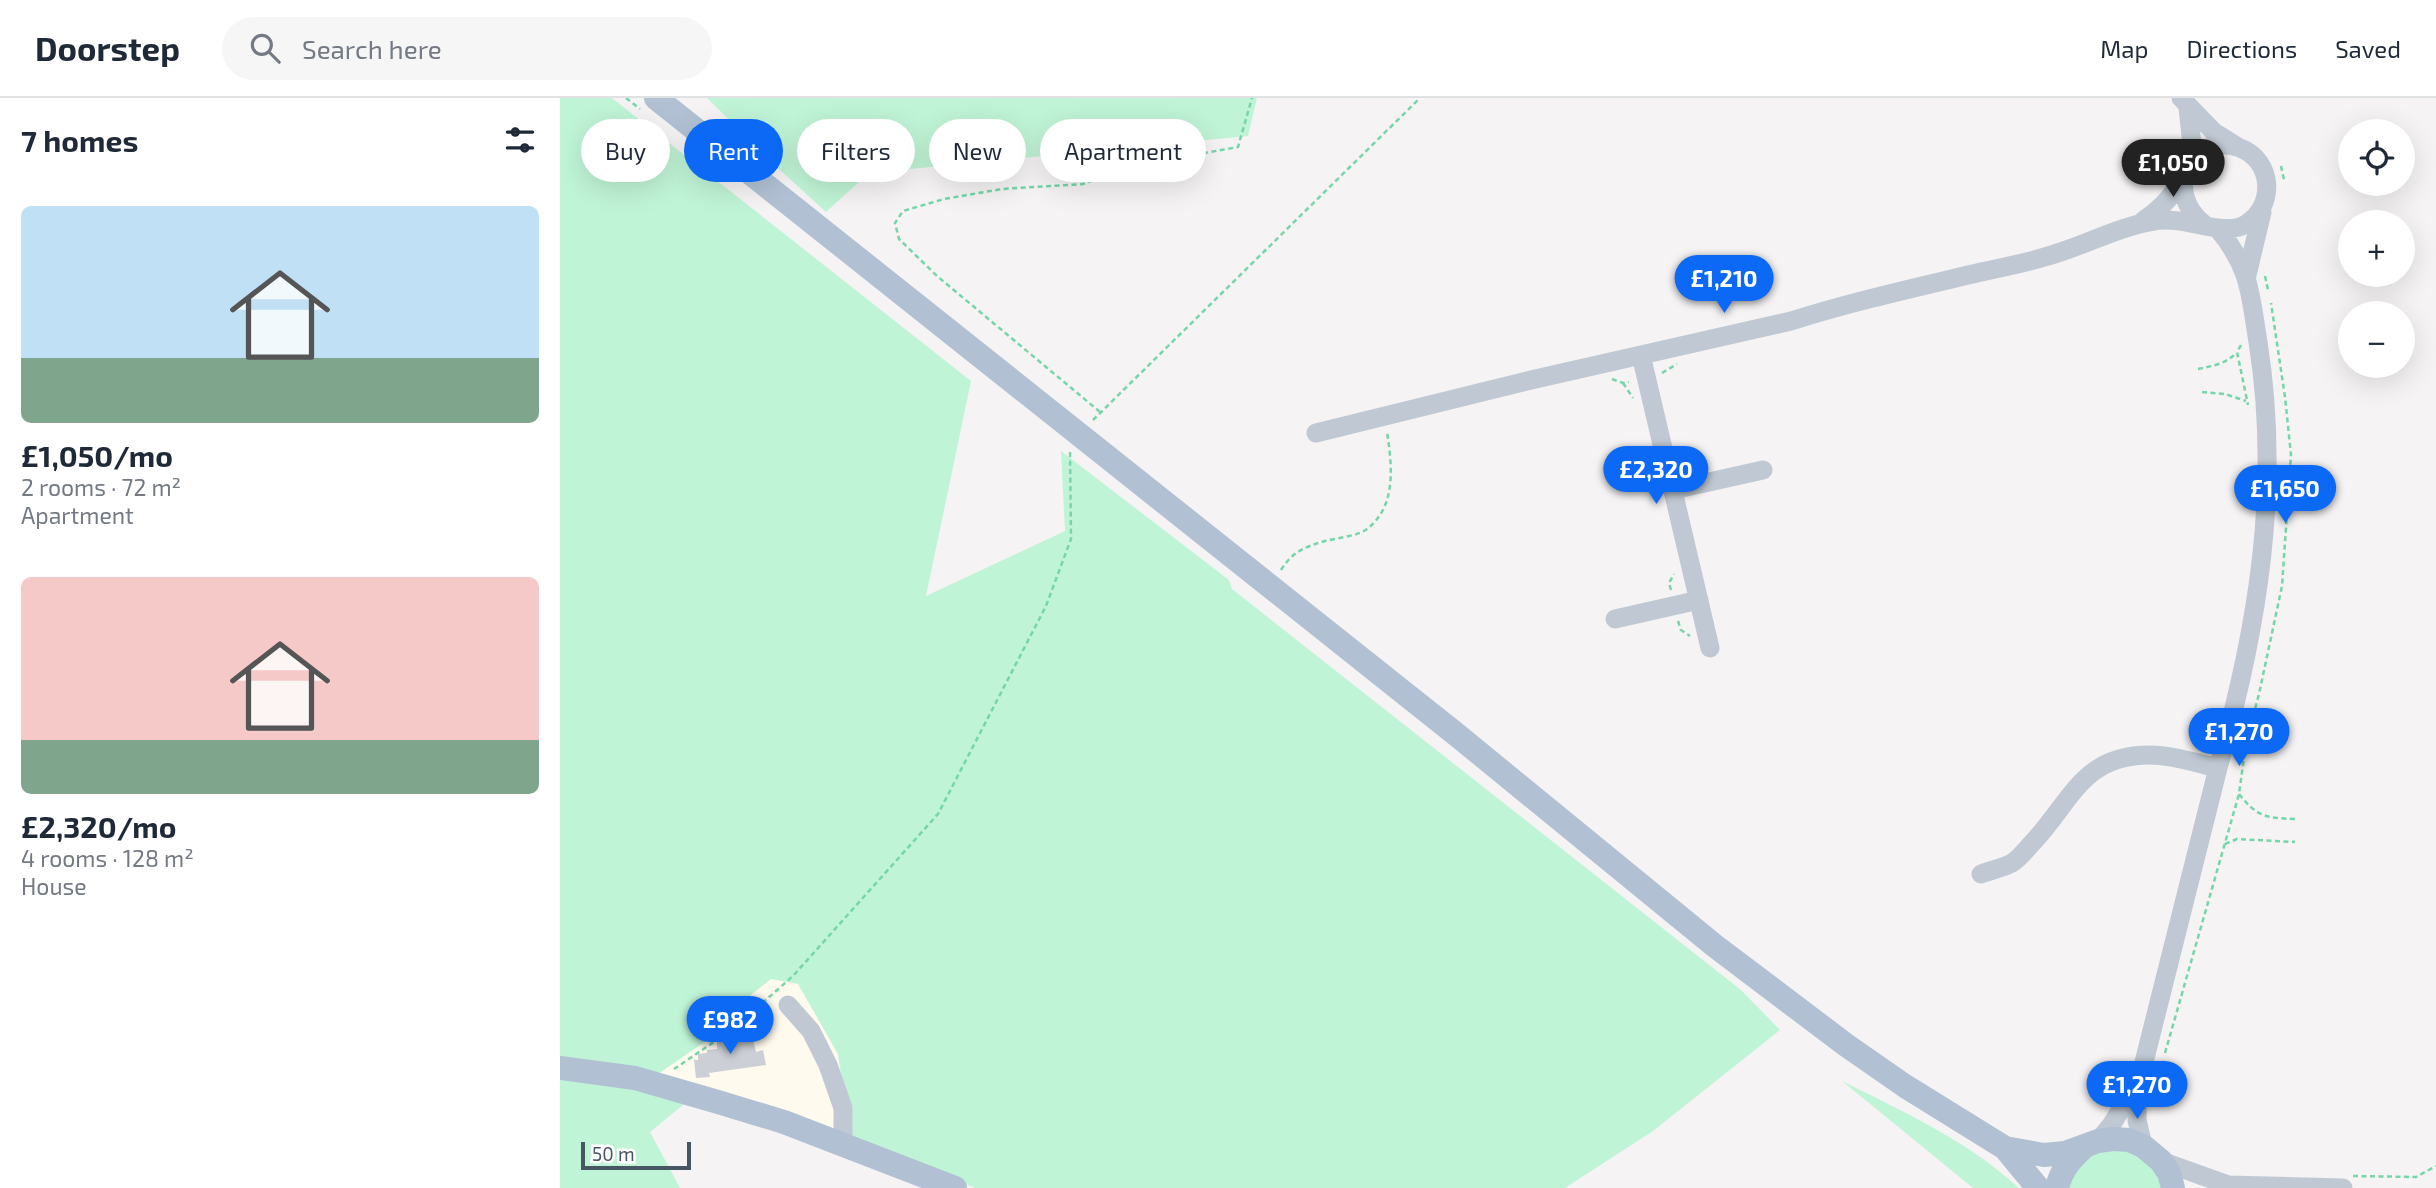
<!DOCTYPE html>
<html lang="en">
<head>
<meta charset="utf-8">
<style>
	:root { --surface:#fff; --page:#f6f6f7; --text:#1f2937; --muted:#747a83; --line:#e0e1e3; --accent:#0b69f6 }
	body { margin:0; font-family:"Exo 2",sans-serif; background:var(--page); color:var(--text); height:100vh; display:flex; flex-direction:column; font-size:26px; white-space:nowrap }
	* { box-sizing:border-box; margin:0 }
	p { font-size:23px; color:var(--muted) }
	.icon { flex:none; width:38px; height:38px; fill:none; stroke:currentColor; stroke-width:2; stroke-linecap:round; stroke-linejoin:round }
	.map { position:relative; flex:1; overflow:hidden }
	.details { display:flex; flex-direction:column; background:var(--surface); width:560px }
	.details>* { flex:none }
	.hud { position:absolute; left:21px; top:21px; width:665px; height:63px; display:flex; gap:14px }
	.buttons { position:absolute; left:1778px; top:21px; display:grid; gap:14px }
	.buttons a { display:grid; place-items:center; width:77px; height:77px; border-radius:50%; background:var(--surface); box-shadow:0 7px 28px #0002; font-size:35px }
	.scale { position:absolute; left:21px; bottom:18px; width:110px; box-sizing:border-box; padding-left:7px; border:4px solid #485563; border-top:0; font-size:19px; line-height:24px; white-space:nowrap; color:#485563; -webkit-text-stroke:5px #fff; paint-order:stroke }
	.price { position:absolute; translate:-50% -60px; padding:0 16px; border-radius:24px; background:var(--accent); color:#fff; font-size:23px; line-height:46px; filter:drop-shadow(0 2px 4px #0008) }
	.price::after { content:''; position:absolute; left:50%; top:42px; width:21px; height:16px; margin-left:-10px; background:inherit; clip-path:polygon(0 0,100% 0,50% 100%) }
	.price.on { background:#222; color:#fff }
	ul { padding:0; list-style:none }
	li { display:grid; align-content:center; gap:14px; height:371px; padding:0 21px }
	li span { display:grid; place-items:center; height:217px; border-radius:10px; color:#555 }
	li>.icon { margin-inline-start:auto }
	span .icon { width:126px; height:126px; fill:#fffc; stroke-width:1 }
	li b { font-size:30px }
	h2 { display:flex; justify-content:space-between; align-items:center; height:84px; padding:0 21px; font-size:30px }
	.pill { padding:0 24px; border-radius:32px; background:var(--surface); box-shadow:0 7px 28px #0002; font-size:24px; line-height:63px }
	.pill.on { background:var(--accent); color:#fff }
	header { display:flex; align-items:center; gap:42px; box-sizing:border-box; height:98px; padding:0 35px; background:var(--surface); border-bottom:2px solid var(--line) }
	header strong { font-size:33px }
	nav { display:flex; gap:38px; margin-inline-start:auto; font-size:24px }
	.search { width:490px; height:63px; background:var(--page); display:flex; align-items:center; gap:18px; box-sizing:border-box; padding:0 24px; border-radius:38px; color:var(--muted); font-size:26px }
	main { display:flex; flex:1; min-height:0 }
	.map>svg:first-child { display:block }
</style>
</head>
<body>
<header>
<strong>Doorstep</strong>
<div class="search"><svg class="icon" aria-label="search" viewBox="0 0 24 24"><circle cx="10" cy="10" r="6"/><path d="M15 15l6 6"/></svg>Search here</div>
<nav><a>Map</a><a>Directions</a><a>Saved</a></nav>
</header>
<main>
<section class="details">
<h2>7 homes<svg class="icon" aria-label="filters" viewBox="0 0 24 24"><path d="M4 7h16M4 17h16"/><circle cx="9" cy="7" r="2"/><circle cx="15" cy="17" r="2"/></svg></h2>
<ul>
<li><span style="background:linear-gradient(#bfe0f5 70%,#7fa58c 0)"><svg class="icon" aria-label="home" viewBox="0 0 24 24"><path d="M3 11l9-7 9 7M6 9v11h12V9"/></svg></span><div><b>£1,050/mo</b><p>2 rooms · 72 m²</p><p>Apartment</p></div></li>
<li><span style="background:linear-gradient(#f6c9c9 75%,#7fa58c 0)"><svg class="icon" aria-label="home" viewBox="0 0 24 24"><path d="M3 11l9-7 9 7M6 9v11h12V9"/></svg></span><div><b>£2,320/mo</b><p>4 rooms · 128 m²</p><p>House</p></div></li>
</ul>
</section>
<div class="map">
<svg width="1876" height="1090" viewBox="0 0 1876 1090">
	<rect width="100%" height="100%" fill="#f5f3f3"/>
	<path fill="#fefaee" d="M211,880L238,885L278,956L290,1037L98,976L175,923L176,908Z"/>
	<path fill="#c0f4d6" d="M0,0H52L411,283L366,498L505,433L501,353L669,482L672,491L1181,892L1220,932L1093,1033L1005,1090H415L290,1037L278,956L238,886L211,881L177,908L175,923L98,976L0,960Z
		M147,0H697L688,38L309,75L266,114L219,71Z
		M0,979L26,981L129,1002L90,1034L120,1090H0Z
		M1282,983C1344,1014 1408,1043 1459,1090H1413Z
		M1562,1049L1588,1061L1603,1090H1508L1511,1078L1532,1055Z"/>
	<path fill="#cccfd5" d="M191,932L196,954L203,952L206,967L149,975L150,979L136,980L134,962H138V956L147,955V952L157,951V944L175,943L174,935Z"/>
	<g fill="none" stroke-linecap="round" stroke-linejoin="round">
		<path stroke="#74d6a9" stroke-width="2.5" stroke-dasharray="5 3.5" stroke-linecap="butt" d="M66,0L80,11
			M1721,68L1724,82
			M1705,178L1708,192
			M1681,247L1677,254L1688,307
			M1638,271C1652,268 1666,266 1676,255
			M1102,275L1117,266
			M1052,281L1063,285L1069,284
			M1063,285L1073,300
			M1642,294L1665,296L1686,303
			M540,314L377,178L339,141L335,125L343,113L384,101L442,91L523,86L566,69L678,49L692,0
			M533,322L860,0
			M1124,359L1128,363L1130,371
			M721,472C733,453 745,449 765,443C777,440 798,438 807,431C837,408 832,367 827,334
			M1111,492L1109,485L1114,476
			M1118,523L1121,532L1130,538
			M1679,696C1698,720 1707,720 1736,721
			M1665,746L1677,741L1735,744
			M1605,955L1679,696L1686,645L1699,596L1722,488L1731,357L1725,299L1711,205
			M114,971L173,931L233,878L378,716L486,508L511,441L510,352
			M1793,1078L1856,1079L1876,1068"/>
		<path stroke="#c0c9d3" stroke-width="19" d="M1621,0L1654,34L1678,49
			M1628,10L1632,47L1630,65
			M1584,122C1602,110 1613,97 1624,78
			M1658,131C1691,171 1690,196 1698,244C1721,389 1698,530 1658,670
			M1687,177L1702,114
			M1081,257L1150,550
			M756,335L971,282L1231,223C1294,203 1358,189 1421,174C1444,169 1466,165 1488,158C1524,148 1557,129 1594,123C1625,117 1663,140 1686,126C1716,108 1713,62 1680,50C1635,32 1599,92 1645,127
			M1113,392L1203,372
			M1055,521L1139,502
			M1421,776C1431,772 1443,770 1452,765C1460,760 1468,749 1475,742C1513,700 1524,657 1590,657C1613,657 1636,665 1658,670L1577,992V1022L1583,1048
			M228,907L251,933L268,967L283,1010V1046
			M1538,1043L1552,1026L1576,986
			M1601,1063L1668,1087L1783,1090"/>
		<path stroke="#b1c1d3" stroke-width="24" d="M96,0L897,637L1155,848L1286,947L1345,988L1445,1050L1484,1057L1505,1055L1538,1043L1553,1041L1569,1042L1583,1048L1601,1063L1609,1075L1613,1090
			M0,970L75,980L158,1004L224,1024L395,1090
			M1445,1050L1478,1090
			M1497,1090C1501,1072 1510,1062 1523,1050"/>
	</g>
</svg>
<div class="buttons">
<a><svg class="icon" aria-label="locate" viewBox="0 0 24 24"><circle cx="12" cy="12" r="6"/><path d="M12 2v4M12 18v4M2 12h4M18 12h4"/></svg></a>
<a>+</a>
<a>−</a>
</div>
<div class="scale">50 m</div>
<b class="price on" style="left:1613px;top:101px">£1,050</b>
<b class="price" style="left:1164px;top:217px">£1,210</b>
<b class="price" style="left:1096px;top:408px">£2,320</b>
<b class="price" style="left:1725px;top:427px">£1,650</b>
<b class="price" style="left:1679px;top:670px">£1,270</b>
<b class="price" style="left:170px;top:958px">£982</b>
<b class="price" style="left:1577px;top:1023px">£1,270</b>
<div class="hud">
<a class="pill">Buy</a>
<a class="pill on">Rent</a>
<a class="pill">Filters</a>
<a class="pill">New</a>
<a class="pill">Apartment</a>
</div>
</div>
</main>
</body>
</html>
